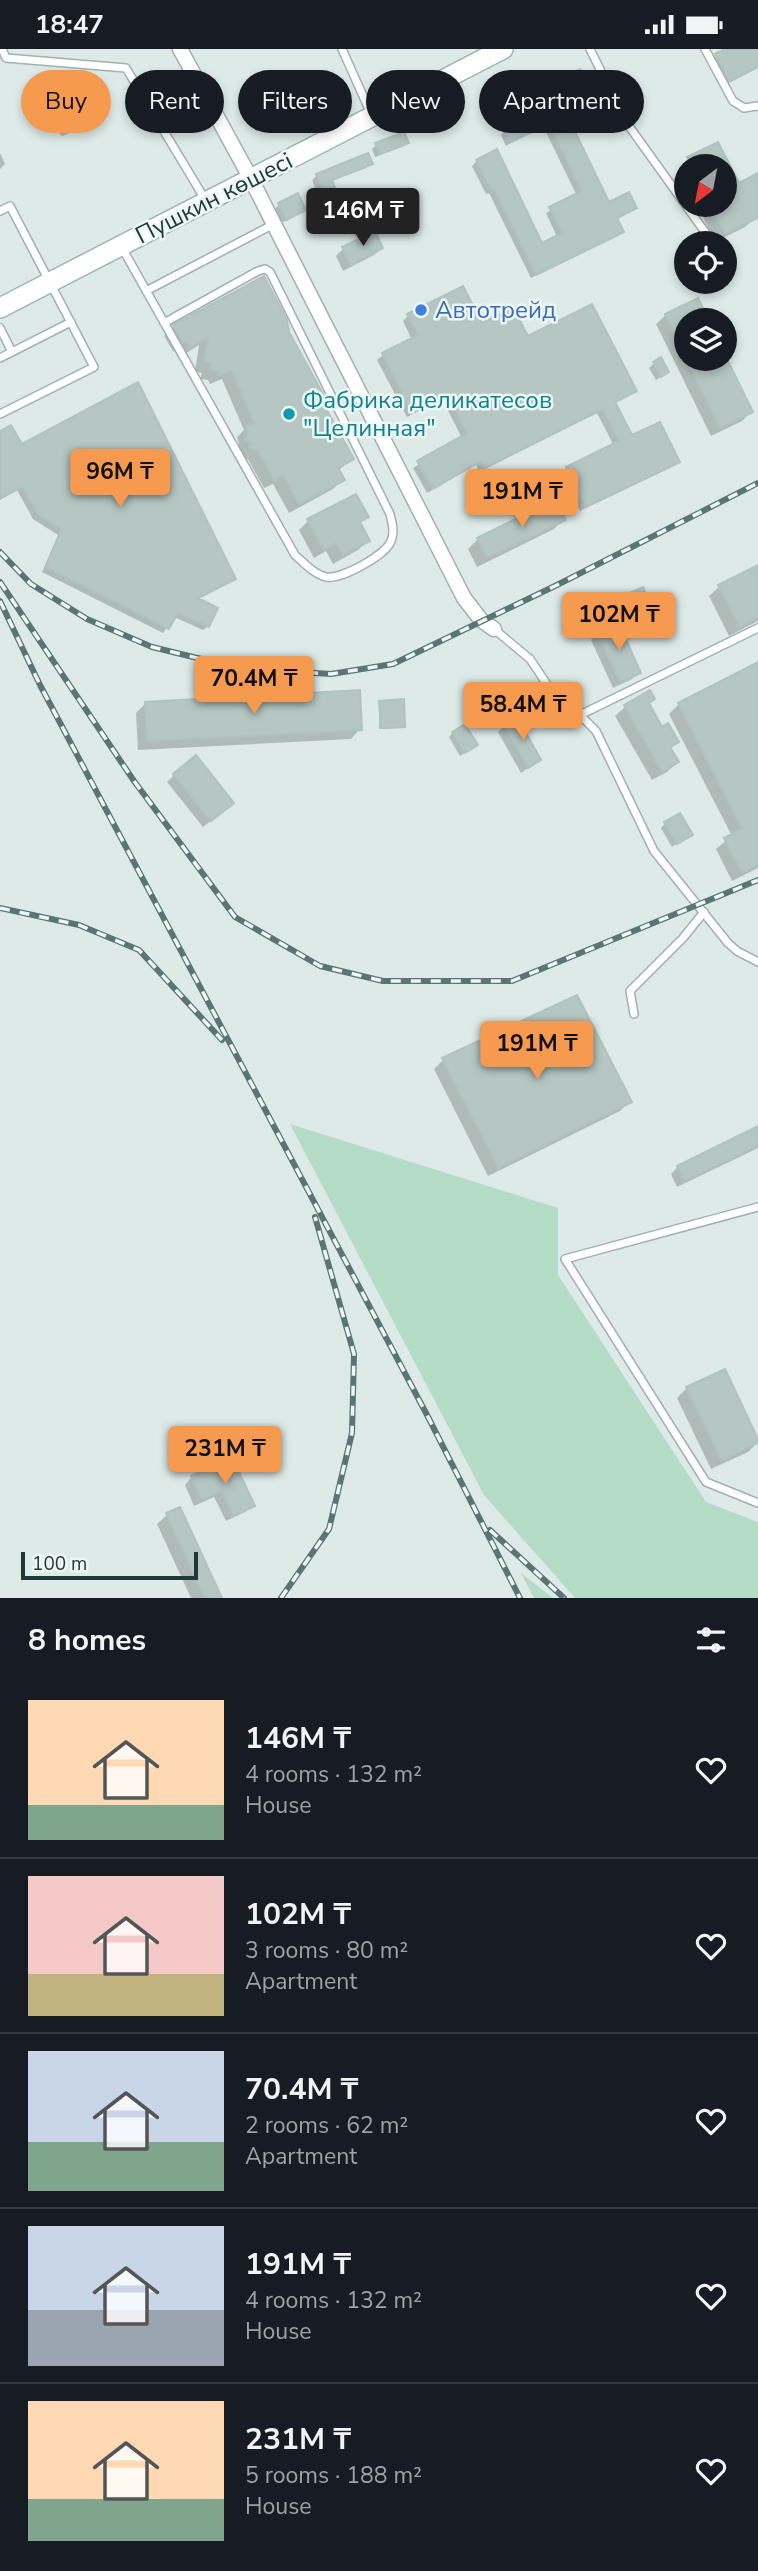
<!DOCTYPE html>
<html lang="en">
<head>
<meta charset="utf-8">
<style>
	:root { --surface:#171b24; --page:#242831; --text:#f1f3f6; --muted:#9ea1a6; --line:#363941; --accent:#f69a50 }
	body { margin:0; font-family:"Nunito Sans",sans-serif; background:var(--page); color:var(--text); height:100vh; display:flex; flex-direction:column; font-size:26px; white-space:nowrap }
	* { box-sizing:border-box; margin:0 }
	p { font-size:23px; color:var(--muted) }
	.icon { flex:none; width:38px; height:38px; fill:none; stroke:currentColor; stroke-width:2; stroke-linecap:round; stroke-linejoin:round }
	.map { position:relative; height:1549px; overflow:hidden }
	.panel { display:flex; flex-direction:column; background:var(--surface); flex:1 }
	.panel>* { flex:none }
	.guide { position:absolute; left:21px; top:21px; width:718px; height:63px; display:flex; gap:14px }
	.needle { width:46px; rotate:212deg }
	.controls { position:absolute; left:674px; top:105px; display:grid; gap:14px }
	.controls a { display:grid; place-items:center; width:63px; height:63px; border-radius:50%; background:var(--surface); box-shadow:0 4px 10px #0003; font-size:35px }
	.scale { position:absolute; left:21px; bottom:18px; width:177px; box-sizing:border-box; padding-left:7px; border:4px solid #1f3938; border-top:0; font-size:19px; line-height:24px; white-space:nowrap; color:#1f3938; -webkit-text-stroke:5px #eef7f4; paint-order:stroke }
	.price { position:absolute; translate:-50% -60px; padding:0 16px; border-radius:7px; background:var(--accent); color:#111; font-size:23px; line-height:46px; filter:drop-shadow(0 2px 4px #0008) }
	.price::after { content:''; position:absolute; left:50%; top:42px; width:21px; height:16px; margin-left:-10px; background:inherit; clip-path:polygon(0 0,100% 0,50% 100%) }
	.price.on { background:#222; color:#fff }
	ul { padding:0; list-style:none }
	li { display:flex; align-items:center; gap:21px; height:175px; padding:0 28px }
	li+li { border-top:2px solid var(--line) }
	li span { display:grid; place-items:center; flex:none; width:196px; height:140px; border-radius:0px; color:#555 }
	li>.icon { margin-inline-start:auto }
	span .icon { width:84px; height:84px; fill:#fffc; stroke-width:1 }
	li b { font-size:30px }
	h2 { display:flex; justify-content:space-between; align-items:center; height:84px; padding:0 28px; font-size:30px }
	.pill { padding:0 24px; border-radius:32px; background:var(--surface); box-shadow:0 4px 10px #0003; font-size:24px; line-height:63px }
	.pill.on { background:var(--accent); color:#111 }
	.status { display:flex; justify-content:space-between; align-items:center; height:49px; padding:0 35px; background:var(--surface); direction:ltr }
	.status svg { height:19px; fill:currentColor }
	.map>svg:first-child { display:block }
</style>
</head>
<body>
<div class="status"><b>18:47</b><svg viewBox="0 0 49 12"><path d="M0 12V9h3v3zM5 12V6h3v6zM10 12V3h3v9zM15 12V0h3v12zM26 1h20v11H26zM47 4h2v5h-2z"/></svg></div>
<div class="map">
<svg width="758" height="1549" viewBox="0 0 758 1549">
	<rect width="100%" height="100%" fill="#ddeae7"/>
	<path fill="#b5dcc7" d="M290,1075L558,1159V1226L706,1453L758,1473V1549H575L484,1446Z
		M521,1524L553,1549H534Z"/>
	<path fill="#0003" d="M729,0H758V19L725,36L712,10Z
		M551,36H586L553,54L547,41Z
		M564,64L609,156L635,158L616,171L622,182L617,187L531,229L489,144L486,145L472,117L477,112L541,196L557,188L546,164L577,147L543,77Z
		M53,66L99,69L61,87L52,67Z
		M505,81L532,82L506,97L501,86Z
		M407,93L402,98L375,108L372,100L376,96Z
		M717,95L738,136L758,126V159L754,169L745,178L715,193L697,156H724V117H686V133L679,119L688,110Z
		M0,104L5,115L0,120Z
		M371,114L366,119L331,132L334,140L319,149L312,131L317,126Z
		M279,156L304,160L282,174L275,160Z
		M374,184L381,199L374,206L343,222L336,207L343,200Z
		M263,229L322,357L351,410L338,422L342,431L333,440L289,464L273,435L264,439L248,410L241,409L242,402L237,401L239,395L237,388L244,381L222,330L210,335L208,331L200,330L202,324L195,323L199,296L180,308L178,303L173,302L164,287L174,278Z
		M697,251L707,271H686V310H724V308L751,363L742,372L711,387L656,275L666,266Z
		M408,267L481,276L527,289L635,342L614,355L631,388L677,412L672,418L580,462L562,424L567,419L614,397L597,364L479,423L476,416L427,444L413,419L462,389L442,350L407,368L377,311L383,306L412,291L403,272Z
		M654,314L667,323L656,331L649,319Z
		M0,384L234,530L197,551L208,577L203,581L174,568L163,584L42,523L58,486L33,470L17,441L0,451Z
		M367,468L359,475L368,491L358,501L333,515L326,502L314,509L299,481L308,472Z
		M564,470L554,480L477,518L468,500L478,490Z
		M758,518V572L729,587L709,547L719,538Z
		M612,553L651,561L644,568L619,579L639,623L632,630L613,639L591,591L598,584L613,578L605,560Z
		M758,615V819L732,832L716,800L732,787L669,665L679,655Z
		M380,653L404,677L402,679L379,680Z
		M145,655L360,680L351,690L138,701L136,664Z
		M648,655L661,680L677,693L670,700L677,713L667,723L652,731L615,667L625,658Z
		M505,676L539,711L521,724L498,683Z
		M453,684L471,700L460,707L449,688Z
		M174,726L225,761L203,778L167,733Z
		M665,775L691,785L672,798L661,779Z
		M443,1011L629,1053L620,1062L488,1127L434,1020Z
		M758,1078V1099L677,1138L671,1125L678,1118Z
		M687,1339L758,1393L748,1403L711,1420L677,1349Z
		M231,1410L252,1456L245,1463L226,1472L214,1448L194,1457L185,1436L192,1428Z
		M167,1466L220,1549H191L157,1475Z"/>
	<path fill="#b6c7c3" stroke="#b0c3bf" stroke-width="2" d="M725,0H758V18L729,32L715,5Z
		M580,20L588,36L558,51L550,35Z
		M92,45L103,67L63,86L52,64Z
		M565,62L609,153L629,143L637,159L617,169L624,183L536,226L494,140L491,141L476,111L497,100L542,194L562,184L549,158L582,142L547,71Z
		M528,68L534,82L511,93L504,80Z
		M404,83L409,94L380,105L375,94Z
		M718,93L739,134L758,124V169L725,185L710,156H724V117H691L687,108Z
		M368,104L373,115L332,131L336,141L324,145L316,125Z
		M298,144L306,161L287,171L278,154Z
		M375,182L383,199L351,216L342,198Z
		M264,227L287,271L289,283L328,354L324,356L354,410L338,419L345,431L299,455L283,426L274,431L258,401L249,399L251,393L245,391L248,384L245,377L254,374L232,321L219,327L218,322L209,321L210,314L204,313L208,289L190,299L187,294L182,293L173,276Z
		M463,237L482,274L513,258L528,287L592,255L637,342L615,353L632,386L660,373L680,413L585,458L566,418L619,392L603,360L485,419L481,412L433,440L417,412L467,384L448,346L412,364L382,304L418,286L407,265Z
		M698,249L709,271H686V309L665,265Z
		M661,308L669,323L661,328L653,313Z
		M686,310H727L753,363L720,379Z
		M138,333L236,530L198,549L218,559L209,578L178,564L169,580L46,518L62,481L38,465L22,438L3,448L0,443V382L11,376L22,395Z
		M356,445L369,468L360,473L370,492L343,506L336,494L324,501L307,470Z
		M556,450L566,471L487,509L477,489Z
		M758,516V568L739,578L718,536Z
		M643,538L653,562L622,576L611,552Z
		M618,573L641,624L620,633L597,583Z
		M758,613V816L742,824L724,789L742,780L678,654Z
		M360,641L362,681L147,692L145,653Z
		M650,641L655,650L649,654L662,678L668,674L679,693L670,698L679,713L662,723L624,656Z
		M404,650L405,678L381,679L379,652Z
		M517,668L541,711L528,719L504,675Z
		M465,675L478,696L465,704L452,683Z
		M196,706L234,754L211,772L173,725Z
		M680,764L693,786L677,795L664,773Z
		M577,946L632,1053L498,1119L442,1009Z
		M758,1077V1097L684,1132L677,1117Z
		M725,1320L758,1390V1394L721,1411L686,1338Z
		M232,1408L255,1457L233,1467L222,1442L202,1451L191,1427Z
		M180,1458L222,1549H205L166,1464Z"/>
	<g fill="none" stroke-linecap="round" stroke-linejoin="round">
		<defs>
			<path id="service" d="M2,0L6,9L126,19L206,152
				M342,0L372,67
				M590,0L626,73L710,190
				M705,0L733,52L744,59L758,57
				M0,162L10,157L94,318L0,365
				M121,197L295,506C304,514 314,525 326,528C341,531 386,506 391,492C395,483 392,474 390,465L270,223L265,220L258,222L164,274
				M146,242L274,175
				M0,279L12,303
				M0,309L71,273
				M494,580L530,610L560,655L580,666L758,579
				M580,666L596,682L654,802L728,894L737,902L758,913
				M634,965L630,942L683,889L704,863
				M758,1158L565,1210L706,1433L758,1454"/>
			<path id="minor" d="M180,0L251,130L464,549L481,571L494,580"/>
			<path id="secondary" d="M0,259L503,0"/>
		</defs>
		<use href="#service" stroke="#a0b1af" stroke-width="10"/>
		<use href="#minor" stroke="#a0b1af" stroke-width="17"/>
		<use href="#secondary" stroke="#9cb6b2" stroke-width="22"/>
		<use href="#service" stroke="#fff" stroke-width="7"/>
		<use href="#minor" stroke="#fff" stroke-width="14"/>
		<use href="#secondary" stroke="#fff" stroke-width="19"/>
		<defs>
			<path id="rail" d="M0,503L31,535L87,570L152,598L218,614L265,621L331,625L393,615L557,536L758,434
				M0,533L134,732L235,868L320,917L383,932H512L758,831
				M0,552L40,636L426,1364L520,1549
				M0,859L79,876L139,901L222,991
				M490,1481L564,1549
				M281,1549L329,1480L352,1384L354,1305L315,1168"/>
		</defs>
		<use href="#rail" stroke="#597674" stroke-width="6"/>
		<use href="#rail" stroke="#eef7f4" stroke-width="3.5" stroke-dasharray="10" stroke-linecap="butt"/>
	</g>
	<circle fill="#3f7fe0" stroke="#eef7f4" stroke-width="2.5" cx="421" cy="261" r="7"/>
	<circle fill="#0f9aa8" stroke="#eef7f4" stroke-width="2.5" cx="289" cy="365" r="7"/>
	<g text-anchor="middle" stroke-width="5" stroke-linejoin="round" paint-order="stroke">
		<g font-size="24" fill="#1f3938" stroke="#eef7f4">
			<text transform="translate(214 149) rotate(-27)" y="8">Пушкин көшесі</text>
		</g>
		<g font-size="24" fill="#366cbe" stroke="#eef7f4" text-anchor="start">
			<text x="435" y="269">Автотрейд</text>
		</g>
		<g font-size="24" fill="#0d838f" stroke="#eef7f4" text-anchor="start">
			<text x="303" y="359">Фабрика деликатесов<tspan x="303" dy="28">"Целинная"</tspan></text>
		</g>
	</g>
</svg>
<div class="controls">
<a><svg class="needle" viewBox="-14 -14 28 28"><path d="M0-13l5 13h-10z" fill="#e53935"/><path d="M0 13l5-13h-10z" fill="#9ea1a6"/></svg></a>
<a><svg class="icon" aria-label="locate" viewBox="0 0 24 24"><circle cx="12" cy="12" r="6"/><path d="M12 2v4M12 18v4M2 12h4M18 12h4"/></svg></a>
<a><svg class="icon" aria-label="layers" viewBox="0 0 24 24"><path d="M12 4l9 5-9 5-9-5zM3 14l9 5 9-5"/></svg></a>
</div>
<div class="scale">100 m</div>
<b class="price on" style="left:363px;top:199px">146M ₸</b>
<b class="price" style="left:120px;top:460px">96M ₸</b>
<b class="price" style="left:522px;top:480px">191M ₸</b>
<b class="price" style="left:619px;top:603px">102M ₸</b>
<b class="price" style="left:254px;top:667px">70.4M ₸</b>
<b class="price" style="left:523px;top:693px">58.4M ₸</b>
<b class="price" style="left:537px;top:1032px">191M ₸</b>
<b class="price" style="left:225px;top:1437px">231M ₸</b>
<div class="guide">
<a class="pill on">Buy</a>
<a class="pill">Rent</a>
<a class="pill">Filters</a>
<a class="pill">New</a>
<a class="pill">Apartment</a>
</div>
</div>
<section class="panel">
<h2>8 homes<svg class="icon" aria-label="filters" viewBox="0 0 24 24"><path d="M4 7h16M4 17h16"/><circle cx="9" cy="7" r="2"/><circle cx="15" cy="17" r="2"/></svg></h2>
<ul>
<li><span style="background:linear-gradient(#ffd9b3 75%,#7fa58c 0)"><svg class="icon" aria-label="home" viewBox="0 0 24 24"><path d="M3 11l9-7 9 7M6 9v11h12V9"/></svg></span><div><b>146M ₸</b><p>4 rooms · 132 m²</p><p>House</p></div><svg class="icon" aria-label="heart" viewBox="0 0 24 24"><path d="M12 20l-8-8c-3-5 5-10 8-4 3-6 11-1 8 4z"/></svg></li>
<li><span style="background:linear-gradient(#f6c9c9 70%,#c2b280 0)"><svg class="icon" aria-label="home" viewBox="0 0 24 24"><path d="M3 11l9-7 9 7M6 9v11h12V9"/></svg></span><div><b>102M ₸</b><p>3 rooms · 80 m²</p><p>Apartment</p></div><svg class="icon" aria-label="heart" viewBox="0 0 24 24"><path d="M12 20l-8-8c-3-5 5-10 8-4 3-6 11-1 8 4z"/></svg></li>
<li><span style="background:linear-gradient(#c9d6e8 65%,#7fa58c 0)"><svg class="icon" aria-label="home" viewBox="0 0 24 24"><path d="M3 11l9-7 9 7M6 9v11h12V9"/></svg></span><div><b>70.4M ₸</b><p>2 rooms · 62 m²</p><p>Apartment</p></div><svg class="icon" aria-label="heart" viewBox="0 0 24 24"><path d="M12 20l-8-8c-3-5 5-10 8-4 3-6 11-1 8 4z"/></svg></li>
<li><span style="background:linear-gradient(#c9d6e8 60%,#9aa5b1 0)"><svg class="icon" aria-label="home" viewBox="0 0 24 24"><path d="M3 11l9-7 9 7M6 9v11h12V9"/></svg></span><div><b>191M ₸</b><p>4 rooms · 132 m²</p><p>House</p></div><svg class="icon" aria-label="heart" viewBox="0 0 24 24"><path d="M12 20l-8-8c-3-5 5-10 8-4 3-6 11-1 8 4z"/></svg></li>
<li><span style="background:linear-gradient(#ffd9b3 70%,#7fa58c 0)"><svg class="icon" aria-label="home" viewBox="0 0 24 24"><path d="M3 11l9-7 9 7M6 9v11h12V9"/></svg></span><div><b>231M ₸</b><p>5 rooms · 188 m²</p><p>House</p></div><svg class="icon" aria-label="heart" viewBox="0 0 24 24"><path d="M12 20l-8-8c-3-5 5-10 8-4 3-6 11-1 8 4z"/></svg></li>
</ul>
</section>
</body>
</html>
